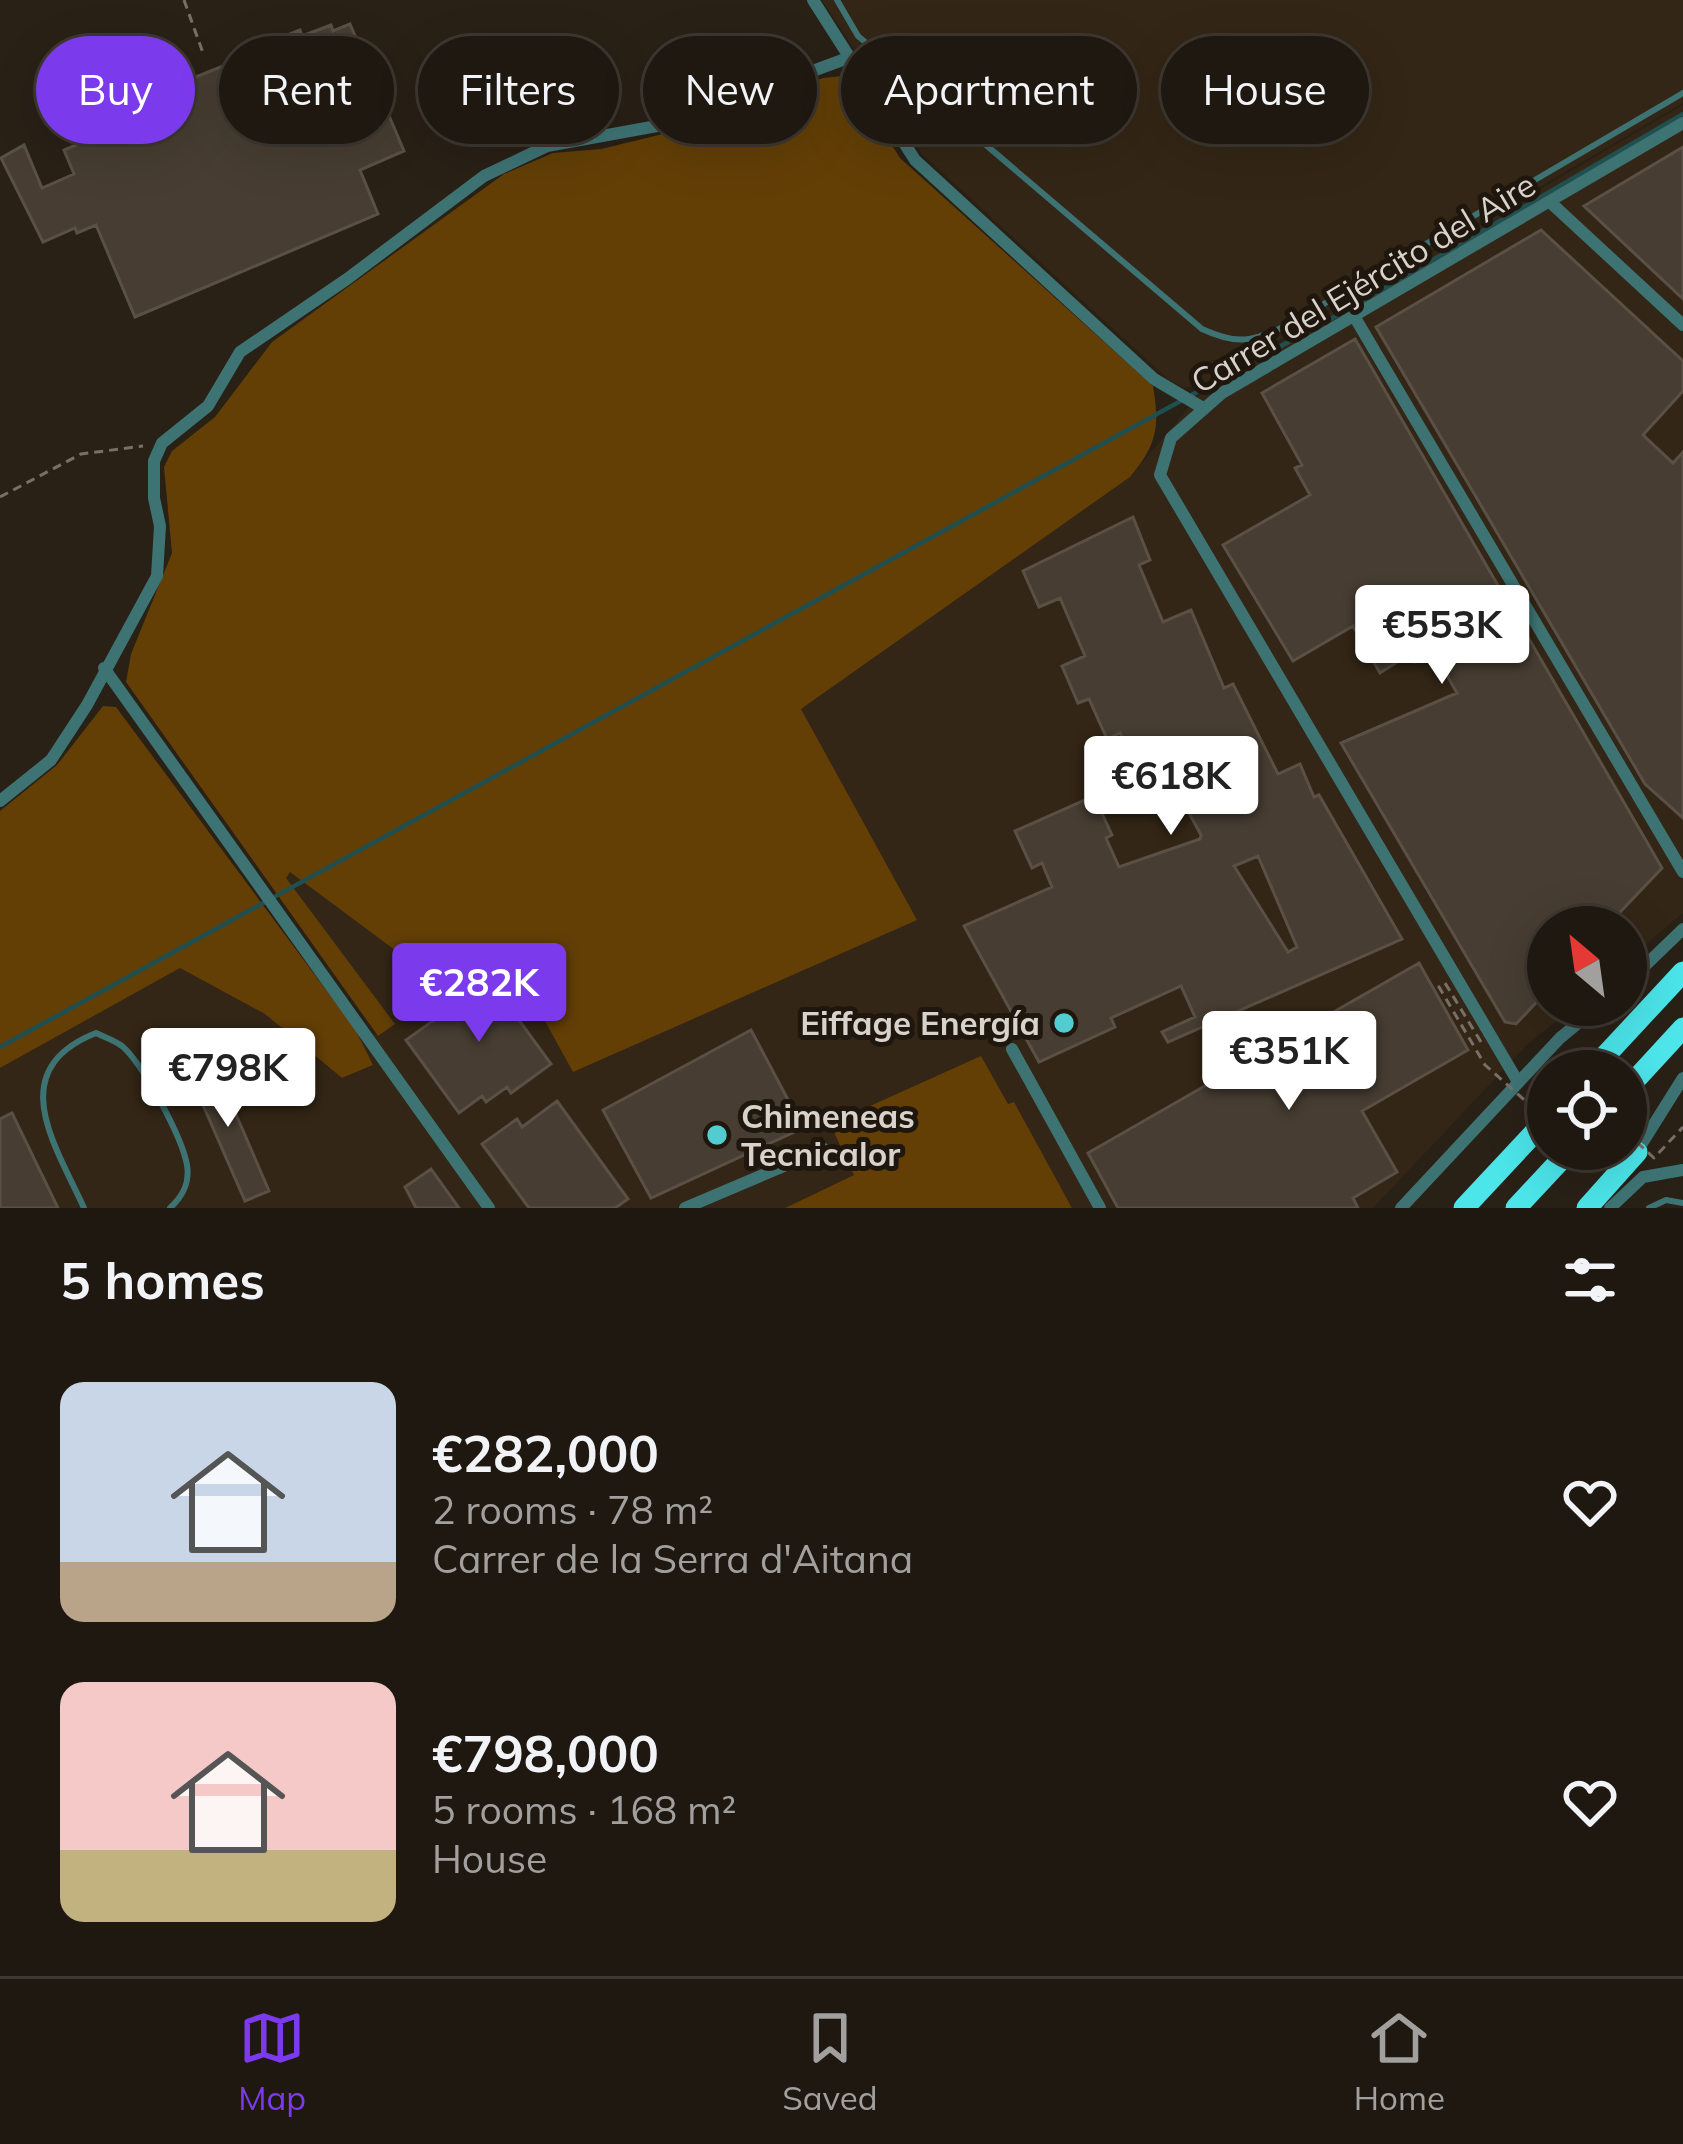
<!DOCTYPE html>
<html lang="en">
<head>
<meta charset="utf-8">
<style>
	:root { --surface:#1f1810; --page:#2c251e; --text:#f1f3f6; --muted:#a1a09f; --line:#3c3730; --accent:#7c3aed }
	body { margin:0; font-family:Mulish,sans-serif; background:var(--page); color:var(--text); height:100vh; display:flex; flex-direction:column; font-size:45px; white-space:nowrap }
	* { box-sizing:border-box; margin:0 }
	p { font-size:39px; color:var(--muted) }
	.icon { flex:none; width:66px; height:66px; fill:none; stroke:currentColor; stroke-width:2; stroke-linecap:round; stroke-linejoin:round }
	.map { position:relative; height:1208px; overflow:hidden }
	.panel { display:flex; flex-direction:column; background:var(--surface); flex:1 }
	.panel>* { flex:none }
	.hud { position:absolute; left:36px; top:36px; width:1611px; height:108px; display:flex; gap:24px }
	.needle { width:78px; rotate:331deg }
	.controls { position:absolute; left:1527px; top:906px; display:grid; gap:24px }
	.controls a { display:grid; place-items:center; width:120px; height:120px; border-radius:50%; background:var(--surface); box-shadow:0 12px 48px #0002,0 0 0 3px var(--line); font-size:60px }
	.price { position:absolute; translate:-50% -102px; padding:0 27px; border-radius:12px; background:#fff; color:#222; font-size:39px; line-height:78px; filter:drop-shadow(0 3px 6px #0008) }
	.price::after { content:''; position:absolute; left:50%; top:72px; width:36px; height:27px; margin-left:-18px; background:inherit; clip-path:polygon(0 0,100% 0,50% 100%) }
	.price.current { background:var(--accent); color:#fff }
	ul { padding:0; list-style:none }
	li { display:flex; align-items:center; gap:36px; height:300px; padding:0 60px }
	li span { display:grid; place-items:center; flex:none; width:336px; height:240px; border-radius:24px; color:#555 }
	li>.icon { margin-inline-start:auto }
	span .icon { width:144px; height:144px; fill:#fffc; stroke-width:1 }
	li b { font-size:51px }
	h2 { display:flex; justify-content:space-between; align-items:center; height:144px; padding:0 60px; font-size:51px }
	.pill { padding:0 42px; border-radius:54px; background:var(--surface); box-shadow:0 12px 48px #0002,0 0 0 3px var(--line); font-size:42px; line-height:108px }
	.pill.current { background:var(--accent); color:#fff }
	.dock { display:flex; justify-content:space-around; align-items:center; height:168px; border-top:3px solid var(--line); background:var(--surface); font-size:33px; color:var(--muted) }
	.dock a { display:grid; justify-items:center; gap:6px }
	.dock .current { color:var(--accent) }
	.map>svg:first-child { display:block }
</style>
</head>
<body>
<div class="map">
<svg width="1683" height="1208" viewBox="0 0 1683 1208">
	<rect width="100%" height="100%" fill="#292016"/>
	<path fill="#332616" d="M822,0H1683V103L1207,382L1184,388L1168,379L922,154Z
		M1683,105V913L1626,961V927H1548V1005H1575L1524,1048L1373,1208H1072L1013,1103L830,1125L854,1175L785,1208H0V1068L180,968L265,1014L342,1078L372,1066L355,1029L378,1035L394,1023L285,877L291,871L445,987L504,947L916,920L801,709L1130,477L1209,384Z"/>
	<path fill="#633f06" d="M842,76L856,88L900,158L1153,386C1160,427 1157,445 1130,477L801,709L917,920L573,1072L505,948L446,988L290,872L286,878L395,1024L378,1036L126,682L131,654L172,553L164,467L172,451L215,417L272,342L504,174L553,153L601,149L659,135L823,78Z
		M103,706L116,707L355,1029L373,1065L342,1078L265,1014L180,968L0,1068V811L57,765Z
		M981,1056L1008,1104L1014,1102L1072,1208H785L854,1175L830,1124Z"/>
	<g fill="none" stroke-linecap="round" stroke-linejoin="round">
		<path stroke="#204f50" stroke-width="4.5" d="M0,1047L1347,310L1683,114"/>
	</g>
	<path fill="#473d32" stroke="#5a5045" stroke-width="3" fill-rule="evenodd" d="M350,24L404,151L360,170L378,214L135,317L96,225L77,233L75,228L43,242L1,158L24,145L42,188L74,174L64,150L135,120L126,100L179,77L181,83L223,66L229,80L261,66L254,48L300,30L302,36L331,25L333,31Z
		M1683,147V299L1584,206Z
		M1541,230L1683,361V391L1643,435L1673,463L1683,452V818L1645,784L1376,327Z
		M1355,339L1662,868L1606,927H1548V990L1516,1024L1505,1022L1341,743L1457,693L1433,651L1415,662L1410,654L1380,673L1353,626L1293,661L1223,545L1310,495L1295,468L1302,465L1262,393Z
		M1133,517L1150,560L1139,565L1163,622L1191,610L1224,688L1233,684L1278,774L1300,764L1314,797L1319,795L1402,939L1168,1042L1162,1032L1195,1017L1181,986L1111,1018L1115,1027L1039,1062L964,926L1052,887L1042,863L1032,868L1015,831L1094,796L1112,835L1106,838L1119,867L1200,839L1201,835L1183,802L1168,808L1150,767L1137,772L1120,733L1107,739L1089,699L1078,703L1062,666L1085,656L1060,598L1039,607L1023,571ZM1258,856L1297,947L1288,952L1234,866Z
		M1419,963L1468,1050L1362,1111L1397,1172L1353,1198L1358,1208H1118L1088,1153Z
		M489,967L521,1012L516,1016L551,1064L511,1093L507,1087L486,1102L482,1096L459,1113L406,1040L458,1003L452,994Z
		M751,1030L803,1128L651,1198L603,1110Z
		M211,1056L269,1191L245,1201L189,1073Z
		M557,1101L628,1199L615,1208H529L482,1144L517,1119L522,1127Z
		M12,1113L58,1208H0V1119Z
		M431,1169L459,1208H416L405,1187Z"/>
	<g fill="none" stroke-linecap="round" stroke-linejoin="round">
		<path stroke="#787068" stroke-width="3" stroke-dasharray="9 6" stroke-linecap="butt" d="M184,0L203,53
			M0,497L81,454L143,446
			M1589,1158L1600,1149"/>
		<path stroke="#3e7374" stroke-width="6" d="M837,0L858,36L1202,329C1239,346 1251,341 1288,325L1683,93
			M84,1208C55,1144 3,1070 96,1033C104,1037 114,1040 122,1046C143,1064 182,1137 187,1165C190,1183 183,1196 170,1208
			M1649,1208L1666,1200L1683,1203"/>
		<path stroke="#3e7374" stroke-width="12" d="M813,0L915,160L1154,379L1203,408
			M1550,202L1683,325
			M1354,316L1683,872
			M104,668L489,1208
			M0,801L51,760L87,705L157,576L160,526L154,498V461L162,443L208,406L240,352L347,279L484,176L547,146L668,124L848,58
			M1626,984L1683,929
			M1012,1049L1100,1208
			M1518,1082L1160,475L1171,438L1222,393L1683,123
			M1634,1156L1683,1078
			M685,1208L824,1149
			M1401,1208L1560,1038L1600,1005
			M1610,1208L1643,1177L1683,1170"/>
		<path stroke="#4be5ea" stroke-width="21" d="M1591,1071L1683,972
			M1626,1090L1683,1028
			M1464,1208L1548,1118
			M1516,1208L1571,1149
			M1587,1208L1637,1152"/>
		<path stroke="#787068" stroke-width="3" stroke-dasharray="9 6" stroke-linecap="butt" d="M1481,1042L1445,983L1439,987L1485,1065L1548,1121
			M1626,1132L1654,1158L1683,1127"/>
	</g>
	<g fill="#52ccd0" stroke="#1f170d" stroke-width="4.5">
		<circle cx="1064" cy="1023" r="12"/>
		<circle cx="717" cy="1135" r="12"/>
	</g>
	<g text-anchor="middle" stroke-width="10" stroke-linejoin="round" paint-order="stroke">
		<g font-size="33" fill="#d8d2cc" stroke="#1f170d">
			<text transform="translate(1363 283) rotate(-31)" y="12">Carrer del Ejército del Aire</text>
		</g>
		<g font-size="33" font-weight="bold" fill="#d8d2cc" stroke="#1f170d" text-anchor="end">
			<text x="1040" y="1035">Eiffage Energía</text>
			<text x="741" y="1128" text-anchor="start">Chimeneas<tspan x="741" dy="38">Tecnicalor</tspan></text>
		</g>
	</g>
</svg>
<div class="controls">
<a><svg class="needle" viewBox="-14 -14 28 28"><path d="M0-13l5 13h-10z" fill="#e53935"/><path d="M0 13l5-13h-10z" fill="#a1a09f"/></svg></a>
<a><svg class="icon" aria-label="locate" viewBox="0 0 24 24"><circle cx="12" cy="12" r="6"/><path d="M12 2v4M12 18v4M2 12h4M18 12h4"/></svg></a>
</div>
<b class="price" style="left:1442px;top:687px">€553K</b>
<b class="price" style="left:1171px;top:838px">€618K</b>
<b class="price current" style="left:479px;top:1045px">€282K</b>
<b class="price" style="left:1289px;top:1113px">€351K</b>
<b class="price" style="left:228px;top:1130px">€798K</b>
<div class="hud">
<a class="pill current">Buy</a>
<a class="pill">Rent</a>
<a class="pill">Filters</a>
<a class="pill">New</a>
<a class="pill">Apartment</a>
<a class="pill">House</a>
</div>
</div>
<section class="panel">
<h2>5 homes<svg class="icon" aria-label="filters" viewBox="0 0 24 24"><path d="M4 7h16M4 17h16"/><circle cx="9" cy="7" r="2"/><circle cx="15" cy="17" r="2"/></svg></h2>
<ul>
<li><span style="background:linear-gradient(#c9d6e8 75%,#b9a48a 0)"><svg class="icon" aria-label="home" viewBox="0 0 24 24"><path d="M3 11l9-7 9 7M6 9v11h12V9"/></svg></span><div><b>€282,000</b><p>2 rooms · 78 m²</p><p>Carrer de la Serra d'Aitana</p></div><svg class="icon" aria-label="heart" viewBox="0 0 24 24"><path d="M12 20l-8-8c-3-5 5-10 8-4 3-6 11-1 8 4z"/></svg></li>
<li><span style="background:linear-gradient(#f6c9c9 70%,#c2b280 0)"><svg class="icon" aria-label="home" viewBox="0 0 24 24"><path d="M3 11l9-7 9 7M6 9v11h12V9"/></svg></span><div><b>€798,000</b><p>5 rooms · 168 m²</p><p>House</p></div><svg class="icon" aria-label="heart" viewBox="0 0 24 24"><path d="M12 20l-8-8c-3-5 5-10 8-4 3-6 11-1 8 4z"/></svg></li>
</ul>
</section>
<nav class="dock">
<a class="current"><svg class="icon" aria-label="map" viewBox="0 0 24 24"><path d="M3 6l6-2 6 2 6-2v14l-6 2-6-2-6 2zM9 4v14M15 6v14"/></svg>Map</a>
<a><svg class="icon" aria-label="saved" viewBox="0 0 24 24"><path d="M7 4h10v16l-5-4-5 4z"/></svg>Saved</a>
<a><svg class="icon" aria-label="home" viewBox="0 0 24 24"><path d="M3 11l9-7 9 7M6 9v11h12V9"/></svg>Home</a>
</nav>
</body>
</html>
